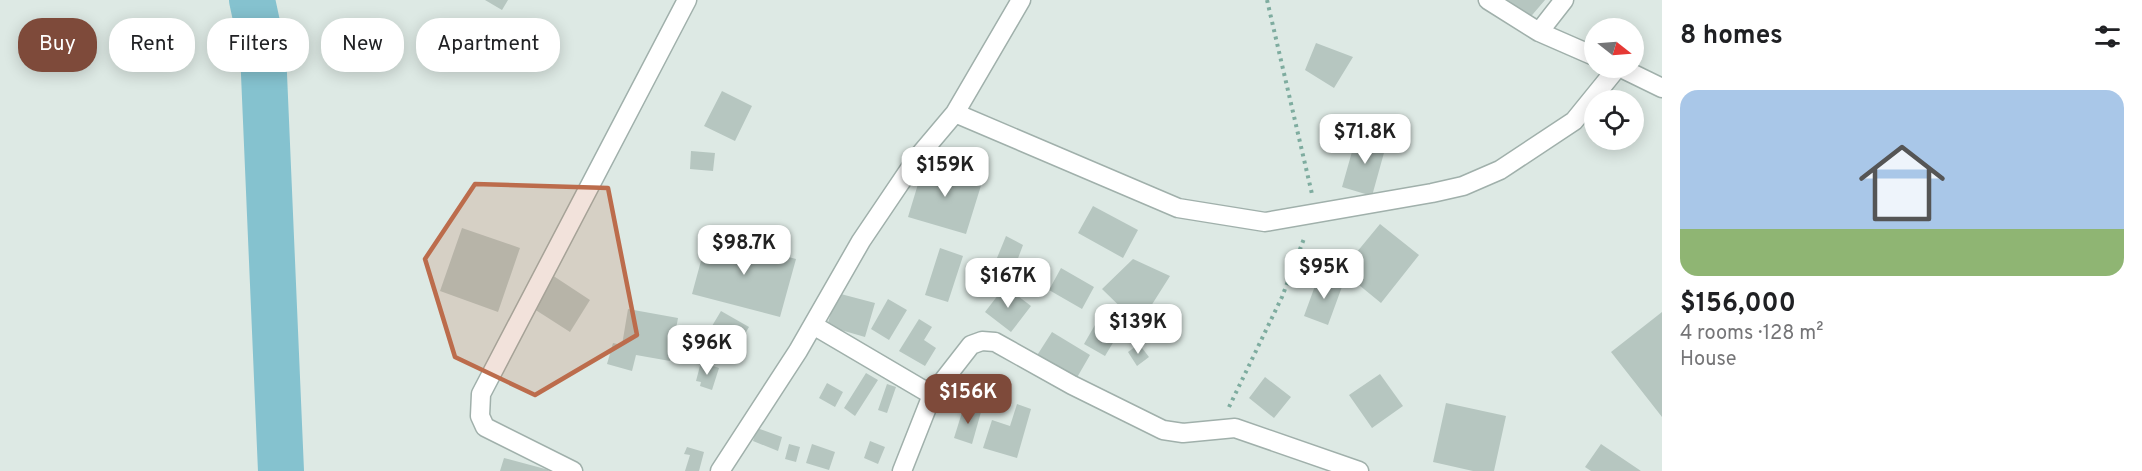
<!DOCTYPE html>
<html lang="en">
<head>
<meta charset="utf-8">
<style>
	:root { --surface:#fff; --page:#f6f6f6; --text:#202124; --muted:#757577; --line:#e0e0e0; --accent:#7e4a3a }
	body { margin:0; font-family:Overpass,sans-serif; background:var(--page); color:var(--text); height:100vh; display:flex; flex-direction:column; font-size:22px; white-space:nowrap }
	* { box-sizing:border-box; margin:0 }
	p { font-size:20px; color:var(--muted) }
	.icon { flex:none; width:33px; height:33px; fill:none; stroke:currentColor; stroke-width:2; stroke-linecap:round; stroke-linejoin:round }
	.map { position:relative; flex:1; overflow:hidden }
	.drawer { display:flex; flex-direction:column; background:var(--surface); width:480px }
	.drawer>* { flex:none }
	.hud { position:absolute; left:18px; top:18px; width:570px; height:54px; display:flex; gap:12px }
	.needle { width:39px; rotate:107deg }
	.tools { position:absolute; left:1584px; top:18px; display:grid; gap:12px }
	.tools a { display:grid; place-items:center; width:60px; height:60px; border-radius:50%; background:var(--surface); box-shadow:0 3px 15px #0003; font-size:30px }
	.price { position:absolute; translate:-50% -51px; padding:0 14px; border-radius:12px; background:#fff; color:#222; font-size:20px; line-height:39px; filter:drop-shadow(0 2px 3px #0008) }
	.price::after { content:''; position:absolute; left:50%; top:36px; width:18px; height:14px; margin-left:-9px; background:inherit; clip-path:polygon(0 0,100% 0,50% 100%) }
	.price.on { background:var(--accent); color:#fff }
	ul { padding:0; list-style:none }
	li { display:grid; align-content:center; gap:12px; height:318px; padding:0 18px }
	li+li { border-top:2px solid var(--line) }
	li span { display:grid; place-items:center; height:186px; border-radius:18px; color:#555 }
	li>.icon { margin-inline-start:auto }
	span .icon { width:108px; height:108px; fill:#fffc; stroke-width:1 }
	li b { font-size:26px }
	h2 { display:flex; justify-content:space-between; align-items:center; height:72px; padding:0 18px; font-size:26px }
	.chip { padding:0 21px; border-radius:24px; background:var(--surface); box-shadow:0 3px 15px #0003; font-size:21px; line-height:54px }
	.chip.on { background:var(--accent); color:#fff }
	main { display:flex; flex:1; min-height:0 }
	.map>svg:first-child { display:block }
</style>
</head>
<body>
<main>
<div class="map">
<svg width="1662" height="471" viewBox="0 0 1662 471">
	<rect width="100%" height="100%" fill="#dde9e4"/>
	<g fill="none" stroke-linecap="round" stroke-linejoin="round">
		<path stroke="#85c2cf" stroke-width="46" d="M252,0L263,51L281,471"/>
	</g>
	<path fill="#b6c6c0" d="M485,0H508L502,10Z
		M1504,0H1545L1527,21Z
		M1316,43L1353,57L1334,88L1305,70Z
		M722,91L752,106L735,141L704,126Z
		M1357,134L1387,142L1372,196L1342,187Z
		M691,151L715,153L713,171L690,169Z
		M925,161L983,179L966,234L908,217Z
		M1093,206L1138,230L1123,258L1078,233Z
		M1380,224L1419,255L1381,303L1359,285L1364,278L1347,264Z
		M462,228L520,248L498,312L440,291Z
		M708,235L796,259L780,317L692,294Z
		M1006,236L1023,245L1014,269L1002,264L1004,261L997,258Z
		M940,248L963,256L948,302L925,295Z
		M1133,259L1170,276L1139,325L1102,289Z
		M1061,268L1094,287L1082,309L1049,290Z
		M552,275L590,300L570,332L531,307Z
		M1319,275L1343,284L1328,325L1304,316Z
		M1005,286L1031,306L1011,332L985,312Z
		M837,293L875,303L865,337L827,326Z
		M888,299L907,310L889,340L871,329Z
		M628,309L678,318L670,361L636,355L632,371L607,364L613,343L622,345Z
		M721,311L749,327L737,347L709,331Z
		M1662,312V417L1611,352Z
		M1099,318L1120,331L1105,356L1084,344Z
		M919,319L932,327L924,340L936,348L925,366L899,351Z
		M1052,332L1090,355L1075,381L1036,357Z
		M1139,344L1149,357L1137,366L1128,352Z
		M701,362L719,368L712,390L700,386L701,382L696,381Z
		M866,373L878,380L855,416L844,408Z
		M1380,374L1403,406L1372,428L1349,395Z
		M1265,377L1291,397L1274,418L1249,398Z
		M827,383L843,392L835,407L819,398Z
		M887,384L896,387L887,413L878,410Z
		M1446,403L1506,416L1494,471H1473L1433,462Z
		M1017,404L1031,409L1017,458L983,448L992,420L1010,426Z
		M964,406L981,412L972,444L954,438Z
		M757,428L782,437L778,451L753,441Z
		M870,441L885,447L878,464L864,458Z
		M789,444L800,447L796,462L785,459Z
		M812,444L835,452L829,470L806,463Z
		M1601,444L1641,471H1591L1585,467Z
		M687,447L704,452L699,471H685L690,455L684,454Z
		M504,458L549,470L548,471H500Z"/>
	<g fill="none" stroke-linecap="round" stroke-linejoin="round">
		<defs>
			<path id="minor" d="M1488,0L1539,32L1594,56
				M1539,32L1564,0
				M1621,68L1662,88
				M955,113L1178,208L1265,222L1432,193L1463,186L1500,170L1574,121L1617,68
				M813,325L932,395
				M573,471L485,427L480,416L481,394L687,0
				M720,471L798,351L861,241L917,158L955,113L1021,0
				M902,471L932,395L971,345L982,341L995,342L1072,385L1163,430L1183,433L1235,428L1359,471"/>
		</defs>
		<use href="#minor" stroke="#a0b0ab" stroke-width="21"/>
		<path stroke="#7eac9f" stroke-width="4" stroke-dasharray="3 4.5" stroke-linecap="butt" d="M1267,0L1312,194
			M1229,407L1282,297L1305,236"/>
		<use href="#minor" stroke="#fff" stroke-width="18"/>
	</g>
	<path fill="#bc6c4c" fill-opacity="0.2" stroke="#bc6c4c" stroke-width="4.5" stroke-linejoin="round" d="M475,184L608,188L637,335L535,395L455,357L425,259Z"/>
</svg>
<div class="tools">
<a><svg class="needle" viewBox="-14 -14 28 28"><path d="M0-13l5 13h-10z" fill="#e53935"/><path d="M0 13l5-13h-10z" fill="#757577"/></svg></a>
<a><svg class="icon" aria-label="locate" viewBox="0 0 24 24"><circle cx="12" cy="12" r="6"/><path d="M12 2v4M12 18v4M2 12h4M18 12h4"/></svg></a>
</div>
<b class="price" style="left:1365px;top:165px">$71.8K</b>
<b class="price" style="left:945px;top:198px">$159K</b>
<b class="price" style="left:744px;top:276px">$98.7K</b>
<b class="price" style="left:1324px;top:300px">$95K</b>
<b class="price" style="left:1008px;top:309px">$167K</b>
<b class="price" style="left:1138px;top:355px">$139K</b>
<b class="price" style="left:707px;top:376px">$96K</b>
<b class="price on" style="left:968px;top:425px">$156K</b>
<div class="hud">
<a class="chip on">Buy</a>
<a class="chip">Rent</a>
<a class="chip">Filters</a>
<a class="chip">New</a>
<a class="chip">Apartment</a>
</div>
</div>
<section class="drawer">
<h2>8 homes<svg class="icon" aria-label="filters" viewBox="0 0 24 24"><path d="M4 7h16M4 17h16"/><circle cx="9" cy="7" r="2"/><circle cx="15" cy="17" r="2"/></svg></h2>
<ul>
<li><span style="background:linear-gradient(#a9c7e8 75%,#8fb573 0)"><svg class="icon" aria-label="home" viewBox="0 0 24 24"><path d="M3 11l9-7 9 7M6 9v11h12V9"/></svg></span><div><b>$156,000</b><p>4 rooms · 128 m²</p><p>House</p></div></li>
</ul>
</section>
</main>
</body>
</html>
